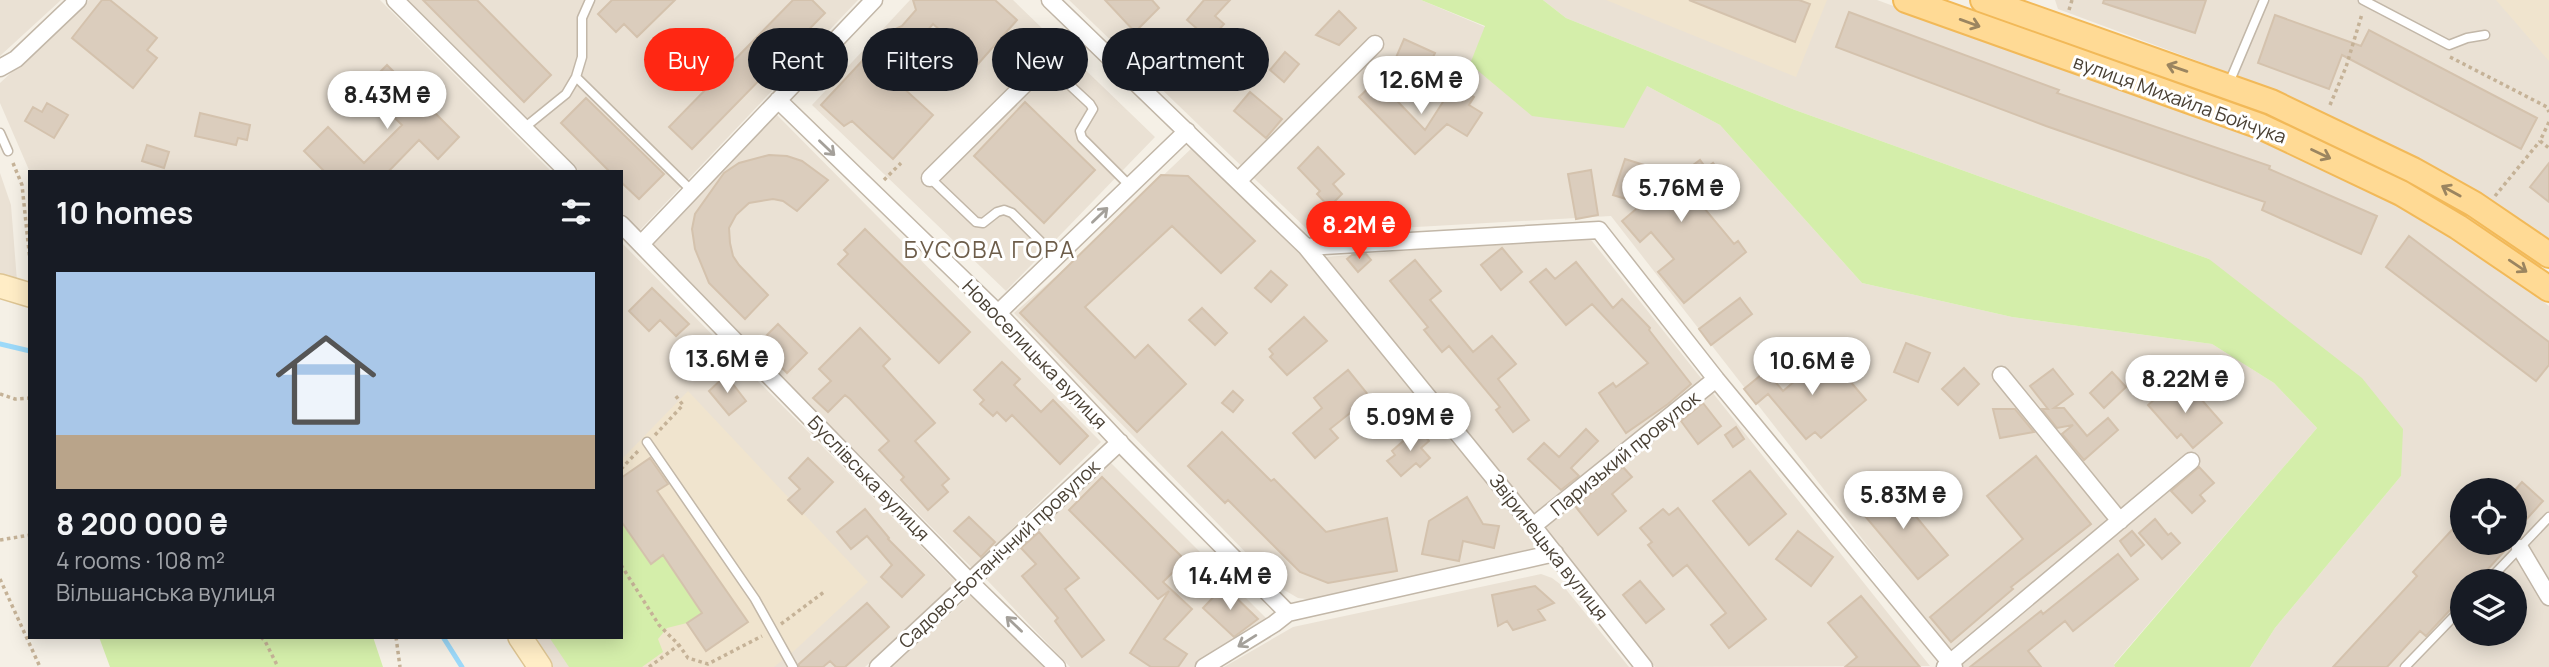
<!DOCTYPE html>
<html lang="en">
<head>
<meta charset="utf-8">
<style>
	:root { --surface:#171b24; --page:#20242c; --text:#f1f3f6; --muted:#9ea1a6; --line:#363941; --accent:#ff2713 }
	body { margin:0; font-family:Manrope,sans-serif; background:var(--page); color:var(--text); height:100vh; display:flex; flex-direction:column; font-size:26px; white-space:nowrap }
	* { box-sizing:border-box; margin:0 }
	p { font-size:23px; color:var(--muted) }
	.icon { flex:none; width:38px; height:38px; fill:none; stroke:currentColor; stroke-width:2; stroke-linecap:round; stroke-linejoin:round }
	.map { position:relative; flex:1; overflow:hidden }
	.sheet { position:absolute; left:28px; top:170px; width:595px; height:469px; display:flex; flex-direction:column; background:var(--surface); border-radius:0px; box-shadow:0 4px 18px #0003 }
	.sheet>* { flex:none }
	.top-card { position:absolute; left:644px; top:28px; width:665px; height:63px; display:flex; gap:14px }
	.tools { position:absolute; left:2450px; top:478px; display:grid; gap:14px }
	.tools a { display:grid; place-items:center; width:77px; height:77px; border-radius:50%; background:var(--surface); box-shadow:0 4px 18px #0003; font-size:35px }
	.price { position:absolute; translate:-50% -60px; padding:0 16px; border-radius:24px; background:#fff; color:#222; font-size:23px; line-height:46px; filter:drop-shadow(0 2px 4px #0008) }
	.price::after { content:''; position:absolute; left:50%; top:42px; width:21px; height:16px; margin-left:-10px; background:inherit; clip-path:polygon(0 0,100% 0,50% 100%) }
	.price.current { background:var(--accent); color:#fff }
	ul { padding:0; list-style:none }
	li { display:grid; align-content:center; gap:14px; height:371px; padding:0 28px }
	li+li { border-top:2px solid var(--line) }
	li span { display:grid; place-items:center; height:217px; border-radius:0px; color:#555 }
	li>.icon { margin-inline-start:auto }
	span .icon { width:126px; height:126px; fill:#fffc; stroke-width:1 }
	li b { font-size:30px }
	h2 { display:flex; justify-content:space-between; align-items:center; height:84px; padding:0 28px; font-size:30px }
	.chip { padding:0 24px; border-radius:32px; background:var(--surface); box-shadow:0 4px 18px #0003; font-size:24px; line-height:63px }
	.chip.current { background:var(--accent); color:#fff }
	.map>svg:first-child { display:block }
</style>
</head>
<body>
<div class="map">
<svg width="2549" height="667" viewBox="0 0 2549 667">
	<rect width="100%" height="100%" fill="#f5f0e6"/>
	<path fill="#eae1d4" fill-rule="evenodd" d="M0,0H61L0,56Z
		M89,0H380L551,171L30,172V183L29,170L0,103V83Z
		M397,0H858L639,231L621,214V172L576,171Z
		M910,0H1013L1155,137L1006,291L812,105Z
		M1069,0H1421L1485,27L1647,86L1720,125L1862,283L2012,317L2212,344L2274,383L2317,428L2114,664L2115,667H1962L1611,216L1311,233Z
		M1543,0H1877L2280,146L2374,190L2463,242L2549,306V667H2250L2275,628L2401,476L2209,259L1795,110L1566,18ZM2462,490H2515V542H2462ZM2462,581H2515V634H2462Z
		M2055,0H2549V238L2441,174L2249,80L2058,9Z
		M776,114L1101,442L972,568L650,244Z
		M1195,145L1310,260L1534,537L1533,551L1323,601L1298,598L1279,587L1014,313L1077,258Z
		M0,173L11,205L17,281L0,275Z
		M1588,236L1930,666L1655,667L1326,257Z
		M621,242L957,583L865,667H553L530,637H621Z
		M1109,461L1273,625L1198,667H1070L987,580Z
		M1541,574L1552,578L1564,587L1629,667H1224L1293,627Z
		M973,593L1048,667H890Z"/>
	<path fill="#f0e4ce" d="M1606,0H1827L1796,77Z
		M2496,0H2549V61Z
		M688,391L868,582L794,651L774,667H596L621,637V460Z"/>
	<path fill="#d4eeaa" d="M1421,0H1543L1566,18L1795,110L2209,259L2362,378L2403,429L2401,476L2275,628L2250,667H2115L2114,665L2317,428L2274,383L2212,344L2012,317L1862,283L1720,125L1647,86L1624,128L1532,116L1470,64L1485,26Z
		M621,521L650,563L663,555L702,613L687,623L667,628L658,639L663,652L642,667H569L549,637H621Z
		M99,637H373L383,667H110Z"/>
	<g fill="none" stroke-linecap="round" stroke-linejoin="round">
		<path stroke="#9cd9f9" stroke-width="5" d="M0,344L30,351
			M443,637L462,667"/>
	</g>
	<path fill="#dbcdbd" stroke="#d4c2ad" stroke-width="2" d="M102,0H110L157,38L147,50L157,58L133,88L72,38Z
		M423,0H477L551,75L524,102Z
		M612,0H675L637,37L624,24L616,32L598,14Z
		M793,0H812L825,13L692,149L669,127Z
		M913,0H995L1017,20L978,64L933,24L919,40L915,54L902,58L888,74L933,115L893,159L852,121L844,126L821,105L863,60L866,57L871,58L885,44L889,32L902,26L916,10Z
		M1105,0H1152L1159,8L1135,32Z
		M1204,0H1230L1215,16L1224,24L1210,40L1187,20Z
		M1689,0H1799L1810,4L1795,42Z
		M2104,0H2206L2195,33L2103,3Z
		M1339,11L1356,28L1339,45L1316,35Z
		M1849,12L2059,90L2057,93L2270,166L2269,169L2377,216L2361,254L2262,210L2265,202L2046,126L1836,47Z
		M2275,15L2361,46L2369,30L2537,118L2521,149L2342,55L2329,89L2258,63Z
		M1404,39L1435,53L1421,82L1391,69Z
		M1192,47L1210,61L1195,79L1178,65Z
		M1285,52L1299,64L1284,82L1270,70Z
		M387,65L459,137L438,159L419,140L388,172H325L304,151L328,127L364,163L402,125L364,88Z
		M1377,80L1425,130L1450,91L1455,93L1459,87L1474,97L1469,105L1482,113L1467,136L1447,124L1415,154L1359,97Z
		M1250,92L1282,119L1266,138L1234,111Z
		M586,98L664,174L639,199L621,182V172H610L561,123Z
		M1025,102L1095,170L1044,223L974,156Z
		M47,103L68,115L54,138L25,121L33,107L42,112Z
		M200,113L250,125L247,140L238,138L236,145L195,136Z
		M147,145L169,152L164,168L142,161Z
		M1318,147L1344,174L1333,184L1342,194L1329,207L1317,194L1320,191L1298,168Z
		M769,155L787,156L802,161L828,180L797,211L783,201L773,199L749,203L736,215L729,228L730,243L733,256L739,265L768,295L745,319L709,283L695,249L692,229L695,214L724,173L739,163Z
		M1625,159L1644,165L1640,177L1666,185L1700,160L1706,168L1713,163L1731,187L1704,208L1734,244L1738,241L1746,252L1684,303L1658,272L1674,259L1651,232L1640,242L1622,221L1642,204L1613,195Z
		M2549,163V202L2530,187Z
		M1591,170L1598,215L1576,219L1568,174Z
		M1161,175L1188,176L1255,241L1221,273L1172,226L1085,307L1135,358L1148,345L1186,384L1137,432L1020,313Z
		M865,229L970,332L939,363L838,264L848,254L844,250Z
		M2409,236L2549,342V365L2536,381L2386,267Z
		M1502,248L1522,272L1501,290L1481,265Z
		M1366,254L1371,260L1358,272L1347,259L1352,255Z
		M1415,260L1441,291L1430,300L1473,352L1492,336L1516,364L1498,379L1529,420L1513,432L1496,410L1500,407L1449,346L1442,352L1424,330L1428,327L1390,281Z
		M1576,262L1613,308L1622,299L1650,328L1649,330L1691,384L1668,404L1626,433L1599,393L1613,383L1616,387L1648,363L1592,304L1566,325L1530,282L1546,269L1555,279Z
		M1271,271L1287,285L1271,302L1255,288Z
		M652,288L689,324L676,336L660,320L649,331L629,311Z
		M1740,298L1752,314L1711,345L1699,329Z
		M1202,308L1227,333L1215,345L1189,320Z
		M1304,317L1327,341L1287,375L1270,357L1273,354L1269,349Z
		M778,324L807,353L787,373L758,344Z
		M860,328L890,359L883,366L935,423L915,441L949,479L942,485L948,492L928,510L901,480L904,477L879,450L889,441L850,399L845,395L828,412L813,398L831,381L819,369Z
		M1906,343L1930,353L1918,382L1894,372Z
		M1827,354L1866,400L1821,438L1815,432L1806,439L1768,394L1756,404L1744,389L1766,371L1783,391Z
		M1002,362L1020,379L1014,385L1041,412L1053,400L1088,436L1060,464L1012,415L1006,421L997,412L993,416L980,404L984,400L974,390Z
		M1964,368L1979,384L1958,405L1942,389Z
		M2053,369L2073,394L2054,408H2064L2087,436L2108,418L2118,430L2084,460L2062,434L2073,425L2057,428L2042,409H2048L2030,386Z
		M1348,370L1370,397L1330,429L1338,438L1315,458L1293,433L1322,408L1314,398Z
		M2112,372L2126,387L2104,408L2090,393Z
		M726,375L746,401L729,415L709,391Z
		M2174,383L2186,396L2193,390L2222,423L2193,448L2181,434L2177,438L2148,405Z
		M1233,391L1243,400L1233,412L1222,403Z
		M1703,403L1721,426L1698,444L1681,421Z
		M1993,409H2015L2034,432L2000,438Z
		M1736,427L1744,439L1733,447L1725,435Z
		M1418,428L1429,441L1421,448L1430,458L1420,467L1416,463L1401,476L1387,461L1395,455L1392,451Z
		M1586,429L1598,441L1571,468L1579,476L1561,490L1528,459L1544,443L1559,457Z
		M1222,432L1271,481L1274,479L1326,532L1387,518L1397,571L1328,583L1300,572L1228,500L1225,503L1188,466Z
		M2036,456L2091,524L2011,587L2013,589L1951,642L1930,617L2023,539L1987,496Z
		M650,458L668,484L657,491L748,622L706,651L687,623L702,613L663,555L651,564L621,521V478Z
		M808,458L833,482L802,514L788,500L800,489L789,478Z
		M1623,467L1632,477L1612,494L1626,511L1598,535L1575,506Z
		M2199,467L2214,483L2200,495L2205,501L2192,513L2171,491Z
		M1750,471L1786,514L1749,545L1713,501Z
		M1102,477L1185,560L1163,582L1192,609L1164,639L1187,654L1178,667H1151L1130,653L1169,591L1158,599L1069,510Z
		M1893,482L1915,511L1913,513L1948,555L1918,579L1859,509Z
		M2522,482L2543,501L2515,532V490Z
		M1467,497L1483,524L1499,526L1494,548L1463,541L1459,561L1422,554L1429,521Z
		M1678,508L1766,619L1729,648L1711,625L1726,613L1687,565L1673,576L1648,545L1652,542L1640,528L1663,509L1669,515Z
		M865,509L889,538L888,539L924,575L902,597L881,577L892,565L867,536L851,549L837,532Z
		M969,517L995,542L981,557L954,531Z
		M2155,519L2168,535L2171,533L2180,543L2162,559L2139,533Z
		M2462,519V542H2511L2510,545L2477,581H2462V597L2426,636L2420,631L2387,667H2333L2417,576L2413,572Z
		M1798,531L1833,557L1811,586L1776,559Z
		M2132,531L2144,545L2131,556L2120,541Z
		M1039,532L1079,578L1065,589L1104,640L1082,657L1055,621L1058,618L1022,576L1036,564L1021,548Z
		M2118,554L2138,579L2073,631L2065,621L2028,651L2041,667H1970L2041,611L2043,614Z
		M1640,581L1664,609L1646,623L1623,595Z
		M1224,586L1258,619L1234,637L1203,608Z
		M1535,586L1554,603L1538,610L1545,620L1513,630L1507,621L1498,626L1492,595Z
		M1861,596L1920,667H1845L1857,657L1828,623Z
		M867,603L889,627L845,667H836L830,661L823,667H799V664Z"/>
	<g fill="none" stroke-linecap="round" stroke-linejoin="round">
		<defs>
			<path id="lane" d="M2363,0L2449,45L2467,38L2485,35
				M1046,63L1090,104L1093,109L1080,131L1082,138L1130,186
				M576,77L692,191
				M2229,83L2264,0
				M524,128L566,94L576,77L582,57V18L590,0
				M0,133L8,151
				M930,178L976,222L983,223L997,212L1004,210L1012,213L1056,257
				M647,442L755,599L793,667
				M2488,581L2549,517
				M2405,667L2462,608"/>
			<path id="street" d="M395,0L568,172
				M1050,0L1306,247L1533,526L1644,667
				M0,68L16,59L78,0
				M778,100L998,313L1123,446L1288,613
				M930,178L1046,63
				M1238,181L1375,44
				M621,224L970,582L1057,667
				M641,244L874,0
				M1306,247L1599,230L1716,379L1954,667
				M998,313L1187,131
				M2001,375L2120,521
				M1533,526L1716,379
				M2520,548L2549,597
				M878,667L1120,442
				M1204,667L1274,624L1288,613L1555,553
				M1945,667L2191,461"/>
			<path id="secondary" d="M0,286L30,295
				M520,637L540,667"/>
			<path id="primary" d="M1906,0L2260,126L2401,193L2458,227L2549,289
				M1983,0L2271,102L2413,170L2474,204L2549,255"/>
		</defs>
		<use href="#lane" stroke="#c2b7a8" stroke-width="11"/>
		<use href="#street" stroke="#c2b7a8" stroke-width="19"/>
		<use href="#secondary" stroke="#dec593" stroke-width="26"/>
		<use href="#primary" stroke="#f2b958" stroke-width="28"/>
		<path stroke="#c5b297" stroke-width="3.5" stroke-dasharray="3.5 3.5" stroke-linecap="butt" d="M2069,10L2072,0
			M2450,57L2547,107L2549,112
			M2330,105L2346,67L2362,14
			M2549,122L2540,141L2549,148
			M13,163L22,185L30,261
			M884,180L901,163
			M2495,196L2540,141
			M0,394L15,399L30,398
			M655,435L683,405L675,395
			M621,469L639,450
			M0,540L30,535
			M621,565L659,625L679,645L688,658L708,664L762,636
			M0,579L40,667
			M781,624L824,592
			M261,637L265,641L278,667
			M396,637L400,667
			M649,667L679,645"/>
		<use href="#lane" stroke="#fff" stroke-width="8"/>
		<use href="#street" stroke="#fff" stroke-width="16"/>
		<use href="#secondary" stroke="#ffedc6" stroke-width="23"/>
		<use href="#primary" stroke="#ffda95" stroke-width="24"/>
	</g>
	<defs><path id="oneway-shaft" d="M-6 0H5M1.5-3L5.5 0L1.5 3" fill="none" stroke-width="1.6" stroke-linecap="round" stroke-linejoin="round" transform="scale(1.75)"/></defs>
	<g stroke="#9b8560">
		<use href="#oneway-shaft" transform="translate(1970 23) rotate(20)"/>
		<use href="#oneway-shaft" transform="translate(2177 68) rotate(-161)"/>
		<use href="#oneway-shaft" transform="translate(2321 154) rotate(25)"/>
		<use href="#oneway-shaft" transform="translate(2451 191) rotate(-151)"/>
		<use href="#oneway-shaft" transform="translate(2518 266) rotate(34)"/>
	</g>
	<g stroke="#a4a09a">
		<use href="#oneway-shaft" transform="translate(827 148) rotate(44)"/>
		<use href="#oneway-shaft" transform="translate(1100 215) rotate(-44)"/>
		<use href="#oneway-shaft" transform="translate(1014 624) rotate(-136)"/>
		<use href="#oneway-shaft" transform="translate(1247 641) rotate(148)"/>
	</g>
	<g text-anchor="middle" stroke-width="6" stroke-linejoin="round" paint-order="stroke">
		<g font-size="19" fill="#494034" stroke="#fff">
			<text transform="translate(2180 99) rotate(20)" y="7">вулиця Михайла Бойчука</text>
			<text transform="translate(1035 354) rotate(46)" y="7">Новоселицька вулиця</text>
			<text transform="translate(1625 453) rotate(-39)" y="7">Паризький провулок</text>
			<text transform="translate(869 478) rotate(46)" y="7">Буслівська вулиця</text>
			<text transform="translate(1549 547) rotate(52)" y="7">Звіринецька вулиця</text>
			<text transform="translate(999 554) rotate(-43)" y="7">Садово-Ботанічний провулок</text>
		</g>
		<g font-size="23" letter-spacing="2" fill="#6d5d4a" stroke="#fff">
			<text x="990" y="258">БУСОВА ГОРА</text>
		</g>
	</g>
</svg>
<div class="tools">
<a><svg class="icon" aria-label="locate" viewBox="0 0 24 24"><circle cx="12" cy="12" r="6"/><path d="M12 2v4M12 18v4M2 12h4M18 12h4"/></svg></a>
<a><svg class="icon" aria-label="layers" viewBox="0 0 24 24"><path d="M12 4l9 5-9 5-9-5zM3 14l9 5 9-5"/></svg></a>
</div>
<b class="price" style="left:1421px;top:116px">12.6M ₴</b>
<b class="price" style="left:387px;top:131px">8.43M ₴</b>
<b class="price" style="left:1681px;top:224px">5.76M ₴</b>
<b class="price current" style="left:1359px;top:261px">8.2M ₴</b>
<b class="price" style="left:727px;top:395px">13.6M ₴</b>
<b class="price" style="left:1812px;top:397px">10.6M ₴</b>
<b class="price" style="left:2185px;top:415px">8.22M ₴</b>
<b class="price" style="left:1410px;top:453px">5.09M ₴</b>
<b class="price" style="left:1903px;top:531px">5.83M ₴</b>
<b class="price" style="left:1230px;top:612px">14.4M ₴</b>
<div class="top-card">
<a class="chip current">Buy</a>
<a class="chip">Rent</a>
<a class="chip">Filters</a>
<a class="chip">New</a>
<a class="chip">Apartment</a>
</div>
<section class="sheet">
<h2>10 homes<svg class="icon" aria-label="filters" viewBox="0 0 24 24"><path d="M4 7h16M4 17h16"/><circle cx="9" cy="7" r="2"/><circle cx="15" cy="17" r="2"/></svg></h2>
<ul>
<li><span style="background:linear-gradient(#a9c7e8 75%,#b9a48a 0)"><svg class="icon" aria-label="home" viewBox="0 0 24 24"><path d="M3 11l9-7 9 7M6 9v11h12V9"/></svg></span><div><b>8 200 000 ₴</b><p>4 rooms · 108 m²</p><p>Вільшанська вулиця</p></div></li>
</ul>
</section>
</div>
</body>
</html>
